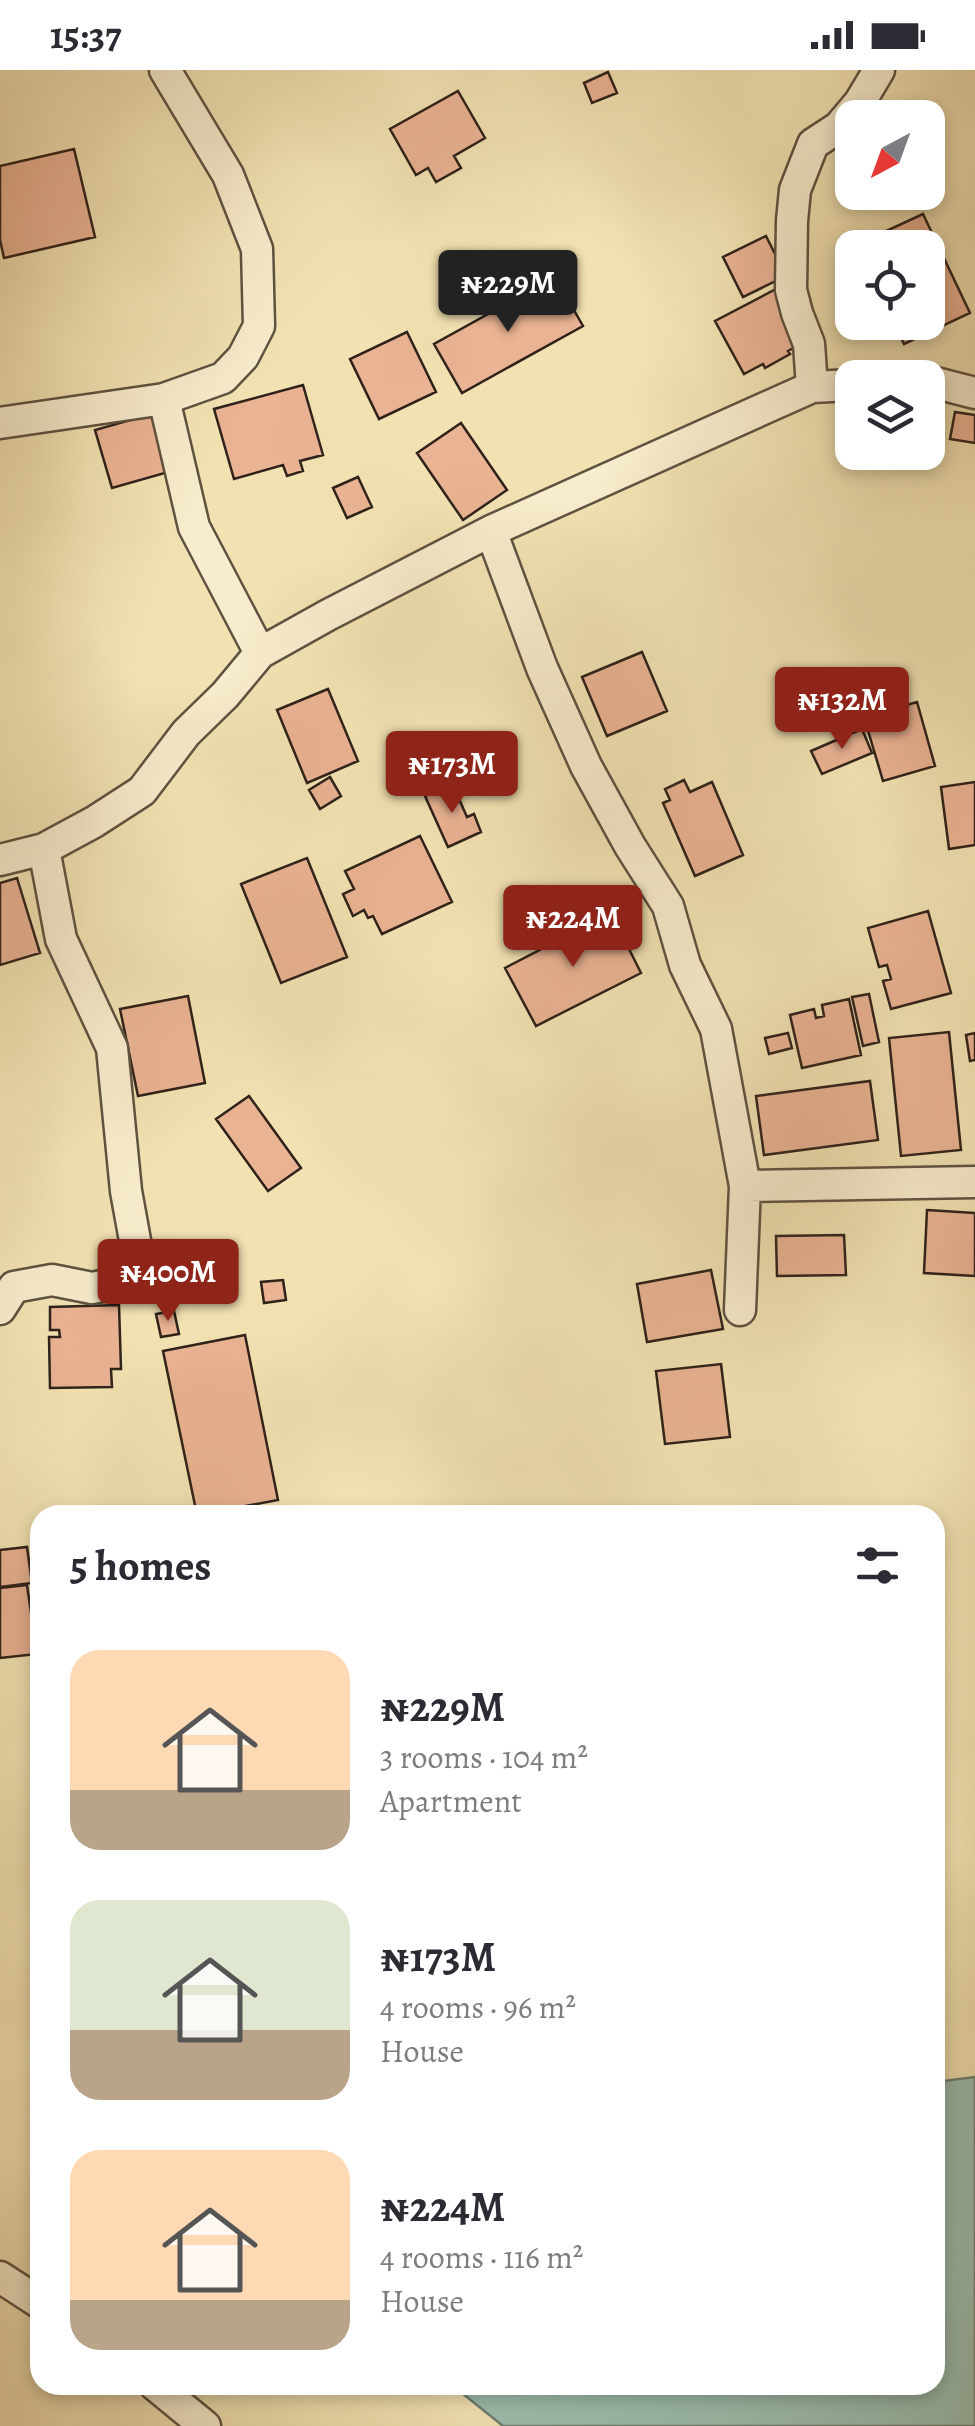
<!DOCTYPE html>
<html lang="en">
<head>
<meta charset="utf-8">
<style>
	:root { --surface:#fff; --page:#f7f7f7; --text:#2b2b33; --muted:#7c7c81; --accent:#8f2418 }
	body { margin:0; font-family:Alegreya,serif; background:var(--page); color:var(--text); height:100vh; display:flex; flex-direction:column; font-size:38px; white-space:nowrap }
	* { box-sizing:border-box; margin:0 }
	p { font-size:32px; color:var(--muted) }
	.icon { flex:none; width:55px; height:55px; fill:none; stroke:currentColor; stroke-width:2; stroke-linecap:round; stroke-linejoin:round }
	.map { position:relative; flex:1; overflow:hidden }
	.details { position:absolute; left:30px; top:1435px; width:915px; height:890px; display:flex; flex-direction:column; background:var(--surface); border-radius:30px; box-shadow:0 5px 15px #0003 }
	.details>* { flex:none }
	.needle { width:65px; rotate:221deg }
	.controls { position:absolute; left:835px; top:30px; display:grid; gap:20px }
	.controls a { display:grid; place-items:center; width:110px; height:110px; border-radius:20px; background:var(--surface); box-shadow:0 5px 15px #0003; font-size:50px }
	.price { position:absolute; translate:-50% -85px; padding:0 22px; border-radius:10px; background:var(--accent); color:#fff; font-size:32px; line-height:65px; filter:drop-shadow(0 2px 5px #0008) }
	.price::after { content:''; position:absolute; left:50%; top:60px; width:30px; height:22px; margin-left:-15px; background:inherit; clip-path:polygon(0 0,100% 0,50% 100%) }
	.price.active { background:#222; color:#fff }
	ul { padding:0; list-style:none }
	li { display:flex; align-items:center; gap:30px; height:250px; padding:0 40px }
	li span { display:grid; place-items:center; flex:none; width:280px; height:200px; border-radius:30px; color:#555 }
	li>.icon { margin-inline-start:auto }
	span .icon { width:120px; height:120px; fill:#fffc; stroke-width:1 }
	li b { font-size:42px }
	h2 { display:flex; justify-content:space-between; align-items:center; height:120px; padding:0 40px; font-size:42px }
	.status { display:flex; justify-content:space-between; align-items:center; height:70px; padding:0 50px; background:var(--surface); direction:ltr }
	.status svg { height:28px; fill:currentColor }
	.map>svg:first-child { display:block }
</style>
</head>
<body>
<div class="status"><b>15:37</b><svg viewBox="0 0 49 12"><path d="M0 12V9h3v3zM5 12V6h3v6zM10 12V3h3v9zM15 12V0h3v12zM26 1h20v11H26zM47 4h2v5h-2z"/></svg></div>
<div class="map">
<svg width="975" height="2356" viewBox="0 0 975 2356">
	<rect width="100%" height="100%" fill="#f2e2b2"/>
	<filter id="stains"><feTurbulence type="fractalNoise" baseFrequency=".002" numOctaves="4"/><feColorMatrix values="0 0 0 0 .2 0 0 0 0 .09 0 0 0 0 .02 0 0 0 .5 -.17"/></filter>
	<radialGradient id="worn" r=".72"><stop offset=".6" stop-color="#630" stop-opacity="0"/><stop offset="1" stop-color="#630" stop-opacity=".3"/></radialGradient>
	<path fill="#9bbdae" stroke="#6f7f73" stroke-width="2.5" d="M975,2007V2356H503L452,2315H935V2012Z"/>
	<path fill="#eab393" stroke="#2e221b" stroke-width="2.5" d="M608,2L617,23L592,33L584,13Z
		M458,21L485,68L454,86L461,98L436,112L428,98L416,105L390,59Z
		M74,79L95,167L4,188L0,170V96Z
		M923,144L970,243L904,274L894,252H928V178H859L858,174Z
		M766,166L786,206L743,227L723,187Z
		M555,207L583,256L462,323L434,274Z
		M776,219L805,272L788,281L790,284L765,298L763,294L744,304L715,251Z
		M407,262L436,322L379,349L350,289Z
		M303,315L323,385L300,391L303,401L287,406L283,395L234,409L214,339Z
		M955,342L975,345V373L950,369Z
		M155,343L172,401L112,418L95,360Z
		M461,353L507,420L463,450L417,383Z
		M358,407L372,437L347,448L333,418Z
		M642,582L667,641L607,666L582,607Z
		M328,619L358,691L307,713L277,640Z
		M917,632L935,696L883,711L864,647Z
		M862,659L872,683L822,704L811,681Z
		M330,707L341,726L320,739L309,720Z
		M684,710L690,722L712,712L743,785L695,806L663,733L670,730L665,719Z
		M975,712V775L949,779L941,717Z
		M452,713L467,747L474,744L481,762L448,777L425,726Z
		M420,766L452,832L382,864L373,846L368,848L364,840L353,846L343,824L354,819L345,801Z
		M307,788L347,887L281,913L241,814Z
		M17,808L40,883L0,895V813Z
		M928,841L951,923L891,939L883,911L891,909L887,895L879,897L868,858Z
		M611,843L641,903L536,956L505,898Z
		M869,924L879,972L863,976L852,927Z
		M188,926L205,1013L138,1026L120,939Z
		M849,929L861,985L802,998L790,945L814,939L816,948L824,946L822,935Z
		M949,962L961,1080L901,1086L889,968Z
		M788,963L792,978L769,984L765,968Z
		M975,963V990L970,991L966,965Z
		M870,1011L878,1070L764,1085L756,1026Z
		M249,1026L301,1098L268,1121L216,1049Z
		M927,1140L975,1143V1206L924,1203Z
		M844,1165L846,1205L777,1206L776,1166Z
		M711,1200L723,1259L647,1272L637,1214Z
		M283,1210L286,1230L264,1233L261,1212Z
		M119,1235L121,1299H111L112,1317L50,1318L49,1267H60L59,1260H50V1237Z
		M174,1241L179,1264L161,1267L156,1244Z
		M245,1265L278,1430L197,1445L163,1281Z
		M721,1294L730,1367L665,1374L656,1301Z
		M291,1441L342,1445H291Z
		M27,1477L32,1513L0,1517V1480Z
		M27,1515L37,1584L0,1588V1518Z"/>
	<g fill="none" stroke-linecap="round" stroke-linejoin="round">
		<defs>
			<path id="street" d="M928,311L975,323
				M812,317L809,274L797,243L791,220L792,151L795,120L813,74L839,57L860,32L879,0
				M164,329L194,457L260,583
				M0,353L164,329L223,308L243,287L259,256L257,179L228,105L165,0
				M491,461L542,598L586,696L630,776L668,836L685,895L716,959L745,1116L740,1240
				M0,790L44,779L94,752L142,721L186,663L225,625L260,583L328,545L491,461L812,317L852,315
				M745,1116L975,1112
				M0,1239L14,1217L52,1210L92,1218L122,1212L135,1194L136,1176L126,1121L112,978L61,869L44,779
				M0,2207L40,2233
				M155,2315L205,2356"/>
		</defs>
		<use href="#street" stroke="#5f5241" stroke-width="35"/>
		<use href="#street" stroke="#f7eccd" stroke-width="30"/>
	</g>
	<rect width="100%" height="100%" filter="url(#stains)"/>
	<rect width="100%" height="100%" fill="url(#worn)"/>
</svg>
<div class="controls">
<a><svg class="needle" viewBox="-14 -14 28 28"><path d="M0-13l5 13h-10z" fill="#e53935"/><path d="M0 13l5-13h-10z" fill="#7c7c81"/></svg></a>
<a><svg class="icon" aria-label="locate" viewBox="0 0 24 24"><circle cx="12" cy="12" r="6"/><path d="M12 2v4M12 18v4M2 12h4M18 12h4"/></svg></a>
<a><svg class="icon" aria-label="layers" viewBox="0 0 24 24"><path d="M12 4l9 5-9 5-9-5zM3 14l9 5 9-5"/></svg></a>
</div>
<b class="price active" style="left:508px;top:265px">₦229M</b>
<b class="price" style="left:842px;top:682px">₦132M</b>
<b class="price" style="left:452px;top:746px">₦173M</b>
<b class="price" style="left:573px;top:900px">₦224M</b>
<b class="price" style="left:168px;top:1254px">₦400M</b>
<section class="details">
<h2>5 homes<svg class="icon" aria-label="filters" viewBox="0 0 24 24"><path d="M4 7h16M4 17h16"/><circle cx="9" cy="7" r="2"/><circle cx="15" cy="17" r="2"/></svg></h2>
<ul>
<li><span style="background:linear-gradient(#ffd9b3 70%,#b9a48a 0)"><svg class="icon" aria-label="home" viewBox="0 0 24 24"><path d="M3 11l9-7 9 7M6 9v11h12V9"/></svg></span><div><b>₦229M</b><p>3 rooms · 104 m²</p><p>Apartment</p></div></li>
<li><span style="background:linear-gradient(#dfe7d0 65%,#b9a48a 0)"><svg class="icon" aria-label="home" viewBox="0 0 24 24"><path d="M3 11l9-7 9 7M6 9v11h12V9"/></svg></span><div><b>₦173M</b><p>4 rooms · 96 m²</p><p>House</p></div></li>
<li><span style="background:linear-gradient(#ffd9b3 75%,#b9a48a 0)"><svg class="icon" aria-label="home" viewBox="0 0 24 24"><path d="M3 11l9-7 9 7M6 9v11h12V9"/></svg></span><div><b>₦224M</b><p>4 rooms · 116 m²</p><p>House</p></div></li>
</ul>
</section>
</div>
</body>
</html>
